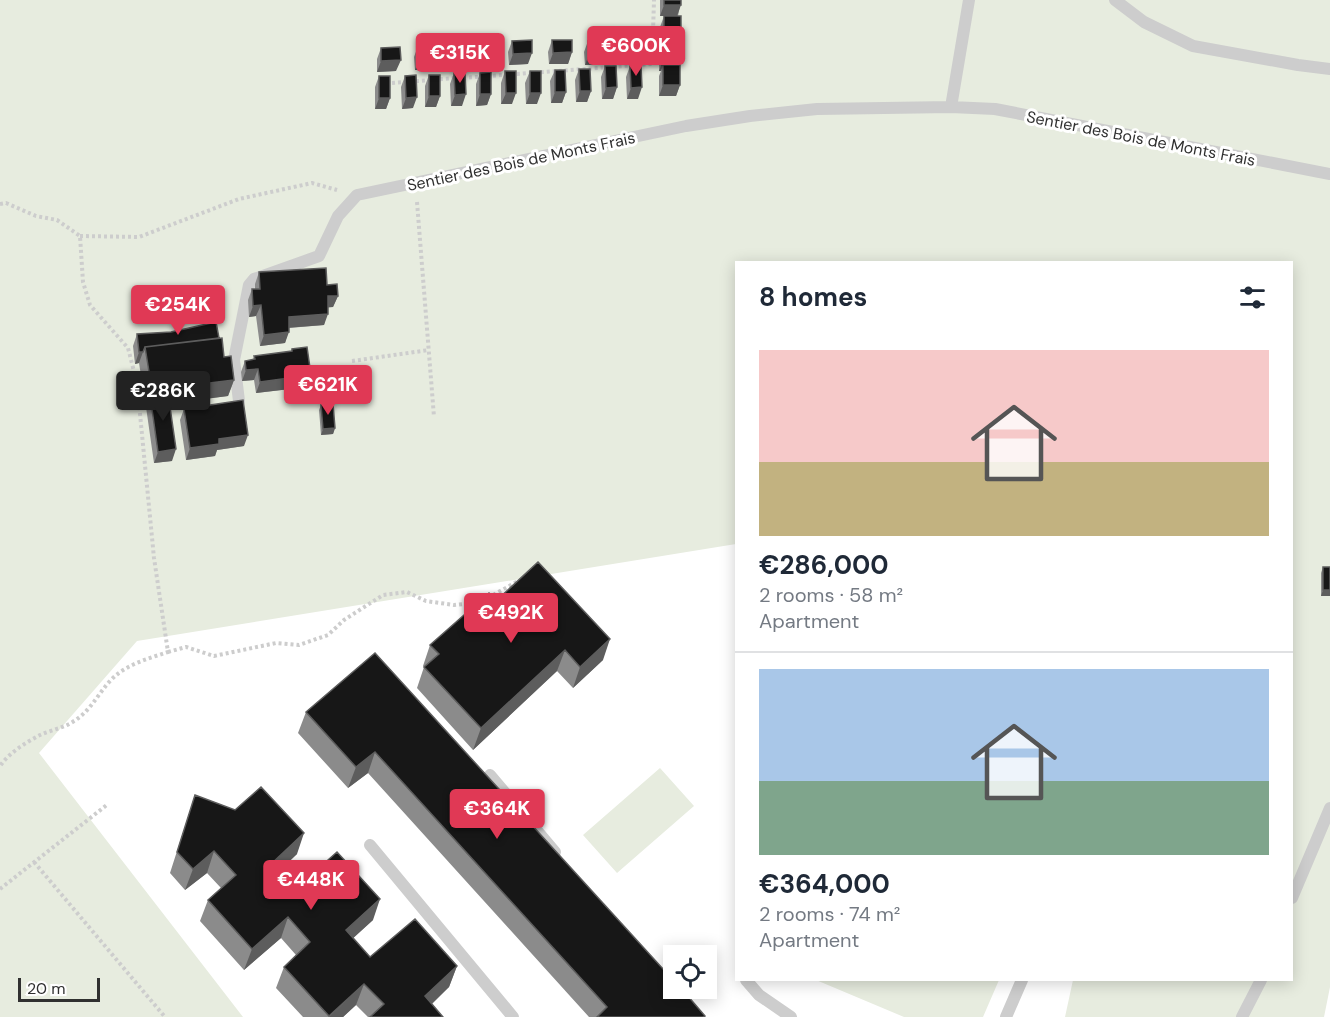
<!DOCTYPE html>
<html lang="en">
<head>
<meta charset="utf-8">
<style>
	:root { --surface:#fff; --page:#f6f6f7; --text:#1f2937; --muted:#747a83; --line:#e0e1e3; --accent:#e03955 }
	body { margin:0; font-family:"DM Sans",sans-serif; background:var(--page); color:var(--text); height:100vh; display:flex; flex-direction:column; font-size:22px; white-space:nowrap }
	* { box-sizing:border-box; margin:0 }
	p { font-size:20px; color:var(--muted) }
	.icon { flex:none; width:33px; height:33px; fill:none; stroke:currentColor; stroke-width:2; stroke-linecap:round; stroke-linejoin:round }
	.map { position:relative; flex:1; overflow:hidden }
	.panel { position:absolute; left:735px; top:261px; width:558px; height:720px; display:flex; flex-direction:column; background:var(--surface); border-radius:0px; box-shadow:0 3px 15px #0003 }
	.panel>* { flex:none }
	.tools { position:absolute; left:663px; top:945px; display:grid; gap:12px }
	.tools a { display:grid; place-items:center; width:54px; height:54px; border-radius:0px; background:var(--surface); box-shadow:0 3px 15px #0003; font-size:30px }
	.scale { position:absolute; left:18px; bottom:15px; width:82px; box-sizing:border-box; padding-left:6px; border:3px solid #303030; border-top:0; font-size:16px; line-height:21px; white-space:nowrap; color:#303030; -webkit-text-stroke:4px #fff; paint-order:stroke }
	.price { position:absolute; translate:-50% -51px; padding:0 14px; border-radius:6px; background:var(--accent); color:#fff; font-size:20px; line-height:39px; filter:drop-shadow(0 2px 3px #0008) }
	.price::after { content:''; position:absolute; left:50%; top:36px; width:18px; height:14px; margin-left:-9px; background:inherit; clip-path:polygon(0 0,100% 0,50% 100%) }
	.price.selected { background:#222; color:#fff }
	ul { padding:0; list-style:none }
	li { display:grid; align-content:center; gap:12px; height:318px; padding:0 24px }
	li+li { border-top:2px solid var(--line) }
	li span { display:grid; place-items:center; height:186px; border-radius:0px; color:#555 }
	li>.icon { margin-inline-start:auto }
	span .icon { width:108px; height:108px; fill:#fffc; stroke-width:1 }
	li b { font-size:26px }
	h2 { display:flex; justify-content:space-between; align-items:center; height:72px; padding:0 24px; font-size:26px }
	.map>svg:first-child { display:block }
</style>
</head>
<body>
<div class="map">
<svg width="1330" height="1017" viewBox="0 0 1330 1017">
	<rect width="100%" height="100%" fill="#fff"/>
	<path fill="#e7ecdf" d="M0,0H1330V987L1324,1017H1065L1073,980H1292V262H736V544L137,641L39,753L243,1017H0Z
		M660,768L694,806L617,873L583,835Z
		M816,980H999L983,1017H904Z"/>
	<g fill="none" stroke-linecap="round" stroke-linejoin="round">
		<path stroke="#cdcdcd" stroke-width="4" stroke-dasharray="3 3" stroke-linecap="butt" d="M463,78L652,64L654,0
			M392,83L456,78
			M417,202L434,417
			M0,204L6,203L36,216L57,220L80,236L83,282L90,305L128,348L137,383L154,558L168,652C150,658 128,664 114,677C99,691 92,710 74,721C64,728 51,730 40,735C25,743 9,753 0,766
			M80,236L139,237L239,199L312,183L337,190
			M352,361L429,350
			M488,598L518,581
			M168,652L186,647L214,656L276,643L299,645L328,635L344,620L383,595L407,592L426,601L454,605L482,602
			M34,862L165,1017
			M0,889L108,804"/>
		<path stroke="#cdcdcd" stroke-width="12" d="M1115,0L1144,22L1193,46L1298,65L1330,69
			M951,107L969,0
			M239,401L234,360L249,285L254,279L319,256L338,216L357,195L686,126L750,116L817,109L951,107L995,109L1330,174
			M490,775L555,852
			M370,845L513,1017
			M1292,898L1330,808
			M746,980L759,995L791,1017
			M1006,1017L1022,980
			M1242,1017L1261,980"/>
	</g>
	<path fill="#8b8b8b" d="M660,0H681L678,16L681,36L680,40V60L678,65L680,85L676,96H659V76L661,71H659L660,27L664,16H660Z
		M627,34L646,46L642,58H623V46Z
		M552,40L572,52L568,64H549L548,52Z
		M512,41L528,64L509,65L508,52Z
		M588,41L604,64L585,65L584,52Z
		M460,44L480,56L476,67L457,68L456,55Z
		M418,46L438,58L434,69L415,70L414,57Z
		M381,48L396,71L377,72V59Z
		M605,66L617,87L613,99H602L601,77Z
		M630,66L638,99H627L626,77Z
		M579,69L591,91L587,102H576L575,80Z
		M555,70L566,92L562,103H551L550,81Z
		M505,71L512,104H501V83Z
		M530,71L537,104H526L525,83Z
		M454,73L462,106H451L450,84Z
		M480,73L491,94L487,105L476,106V84Z
		M429,75L440,96L436,107H425V86Z
		M379,76L390,98L386,109H375V87Z
		M405,76L413,108L402,109L401,87Z
		M259,272L327,285L338,296L333,307H328L324,325L289,328L285,343L260,346L256,316L249,317L248,300L252,289H255V284Z
		M137,334L219,338L224,357L234,380L228,396L170,403L172,461L154,463L146,407L139,363L135,364L133,346Z
		M292,349L311,375L307,387L256,393L254,380L242,381L241,372L245,361L253,360L254,356L291,352Z
		M321,405L335,428L333,434L321,435L319,410Z
		M184,409L244,446L217,450L215,456L186,460L180,420Z
		M1323,567L1330,596H1321V573Z
		M496,601L603,660L573,688L557,671L473,750L417,688L424,667L423,666L430,645Z
		M375,653L705,1017H589L368,773L348,788L298,733L306,712Z
		M195,795L297,854L276,874L292,892L373,920L353,938L370,957L457,966L449,987L432,1004L443,1017H368L356,1005L343,1017H303L276,988L284,967L296,955L281,938L244,970L200,921L208,900L221,888L207,873L185,890L170,873Z"/>
	<path fill="#5d5d5d" d="M664,5H681L677,16H660Z
		M664,36H681L677,47L663,39Z
		M646,46L642,58H623L627,47Z
		M572,52L568,64H549L553,53Z
		M532,53L528,64L509,65L513,54Z
		M608,53L604,64L585,65L589,54Z
		M480,56L476,67L457,68L461,57Z
		M438,58L434,69L415,70L419,59Z
		M401,60L396,71L377,72L381,61Z
		M663,60H680L676,71L663,65L661,71H659Z
		M663,85H680L676,96H659Z
		M617,87L613,99H602L606,88Z
		M642,87L638,99H627L631,88Z
		M580,91H591L587,102H576Z
		M555,92H566L562,103H551Z
		M506,93H516L512,104H501Z
		M530,93H541L537,104H526Z
		M466,94L462,106H451L455,95Z
		M480,94H491L487,105L476,106Z
		M429,96H440L436,107H425Z
		M417,97L413,108L402,109L406,98Z
		M379,98H390L386,109H375Z
		M328,296H338L333,307L323,308Z
		M261,305L256,316L249,317L253,306Z
		M328,314L324,325L285,328L289,317Z
		M289,332L285,343L260,346L264,335Z
		M139,352H143L139,363L135,364Z
		M258,369L254,380L242,381L246,370Z
		M311,375L307,387L256,393L260,382Z
		M234,380L228,396L152,406L150,395L152,390Z
		M335,428L333,434L321,435L323,429Z
		M248,435L244,446L217,450L215,456L186,460L190,448L219,439Z
		M176,449L172,461L154,463L158,452Z
		M1323,590H1330V596H1321Z
		M610,639L603,660L573,688L580,667Z
		M565,650L557,671L473,750L481,728Z
		M375,752L368,773L348,788L356,767Z
		M304,833L297,854L262,887L269,866Z
		M214,851L207,873L185,890L193,869Z
		M380,899L373,920L338,952L346,930Z
		M288,917L281,938L244,970L252,949Z
		M457,966L449,987L418,1017L425,996Z
		M364,984L356,1005L343,1017H329Z"/>
	<path fill="#171717" stroke="#5d5d5d" stroke-width="1.5" d="M664,0H681V5H664Z
		M664,16H681V36H664Z
		M646,33V46L627,47V34Z
		M663,39H680V60H663Z
		M532,40V53L513,54L512,41Z
		M552,40H572V52L553,53Z
		M607,40L608,53L589,54L588,41Z
		M480,43V56L461,57L460,44Z
		M438,45V58L419,59L418,46Z
		M400,47L401,60L381,61V48Z
		M663,65H680V85H663Z
		M605,66H616L617,87L606,88Z
		M630,66H641L642,87L631,88Z
		M579,69H590L591,91H580Z
		M555,70H565L566,92H555Z
		M505,71H516V93H506Z
		M530,71H541V93H530Z
		M491,72V94H480V73Z
		M454,73H465L466,94L455,95Z
		M416,75L417,97L406,98L405,76Z
		M429,75H440V96H429Z
		M379,76H390V98H379Z
		M326,268L327,285L337,284L338,296H328V314L289,317V332L264,335L261,305L253,306L252,289H260L259,272Z
		M216,322L219,338L145,347L143,352H139L137,334L171,332Z
		M222,338L224,357L231,356L234,380L152,390L145,347Z
		M307,347L311,375L260,382L258,369L246,370L245,361L255,359L254,356L292,351V349Z
		M168,393L176,449L158,452L150,395Z
		M243,400L248,435L219,439V444L190,448L184,409Z
		M333,404L335,428L323,429L321,405Z
		M538,562L610,639L580,667L565,650L481,728L424,667L439,654L430,645L489,593L496,601Z
		M1323,567H1330V590H1323Z
		M375,653L674,981V988H681L705,1016L703,1017H597L607,1007L375,752L356,767L306,712Z
		M261,787L304,833L269,866L292,892L337,852L380,899L346,930L370,957L415,919L457,966L425,996L443,1017H370L384,1004L364,984L329,1016L284,967L310,942L288,917L252,949L208,900L236,875L214,851L193,869L177,852L195,795L235,810Z"/>
	<g text-anchor="middle" stroke-width="6" stroke-linejoin="round" paint-order="stroke">
		<g font-size="16" fill="#303030" stroke="#fff">
			<text transform="translate(1141 138) rotate(11)" y="6">Sentier des Bois de Monts Frais</text>
			<text transform="translate(521 161) rotate(-12)" y="6">Sentier des Bois de Monts Frais</text>
		</g>
	</g>
</svg>
<div class="tools">
<a><svg class="icon" aria-label="locate" viewBox="0 0 24 24"><circle cx="12" cy="12" r="6"/><path d="M12 2v4M12 18v4M2 12h4M18 12h4"/></svg></a>
</div>
<div class="scale">20 m</div>
<b class="price" style="left:636px;top:77px">€600K</b>
<b class="price" style="left:460px;top:84px">€315K</b>
<b class="price" style="left:178px;top:336px">€254K</b>
<b class="price" style="left:328px;top:416px">€621K</b>
<b class="price selected" style="left:163px;top:422px">€286K</b>
<b class="price" style="left:511px;top:644px">€492K</b>
<b class="price" style="left:497px;top:840px">€364K</b>
<b class="price" style="left:311px;top:911px">€448K</b>
<section class="panel">
<h2>8 homes<svg class="icon" aria-label="filters" viewBox="0 0 24 24"><path d="M4 7h16M4 17h16"/><circle cx="9" cy="7" r="2"/><circle cx="15" cy="17" r="2"/></svg></h2>
<ul>
<li><span style="background:linear-gradient(#f6c9c9 60%,#c2b280 0)"><svg class="icon" aria-label="home" viewBox="0 0 24 24"><path d="M3 11l9-7 9 7M6 9v11h12V9"/></svg></span><div><b>€286,000</b><p>2 rooms · 58 m²</p><p>Apartment</p></div></li>
<li><span style="background:linear-gradient(#a9c7e8 60%,#7fa58c 0)"><svg class="icon" aria-label="home" viewBox="0 0 24 24"><path d="M3 11l9-7 9 7M6 9v11h12V9"/></svg></span><div><b>€364,000</b><p>2 rooms · 74 m²</p><p>Apartment</p></div></li>
</ul>
</section>
</div>
</body>
</html>
